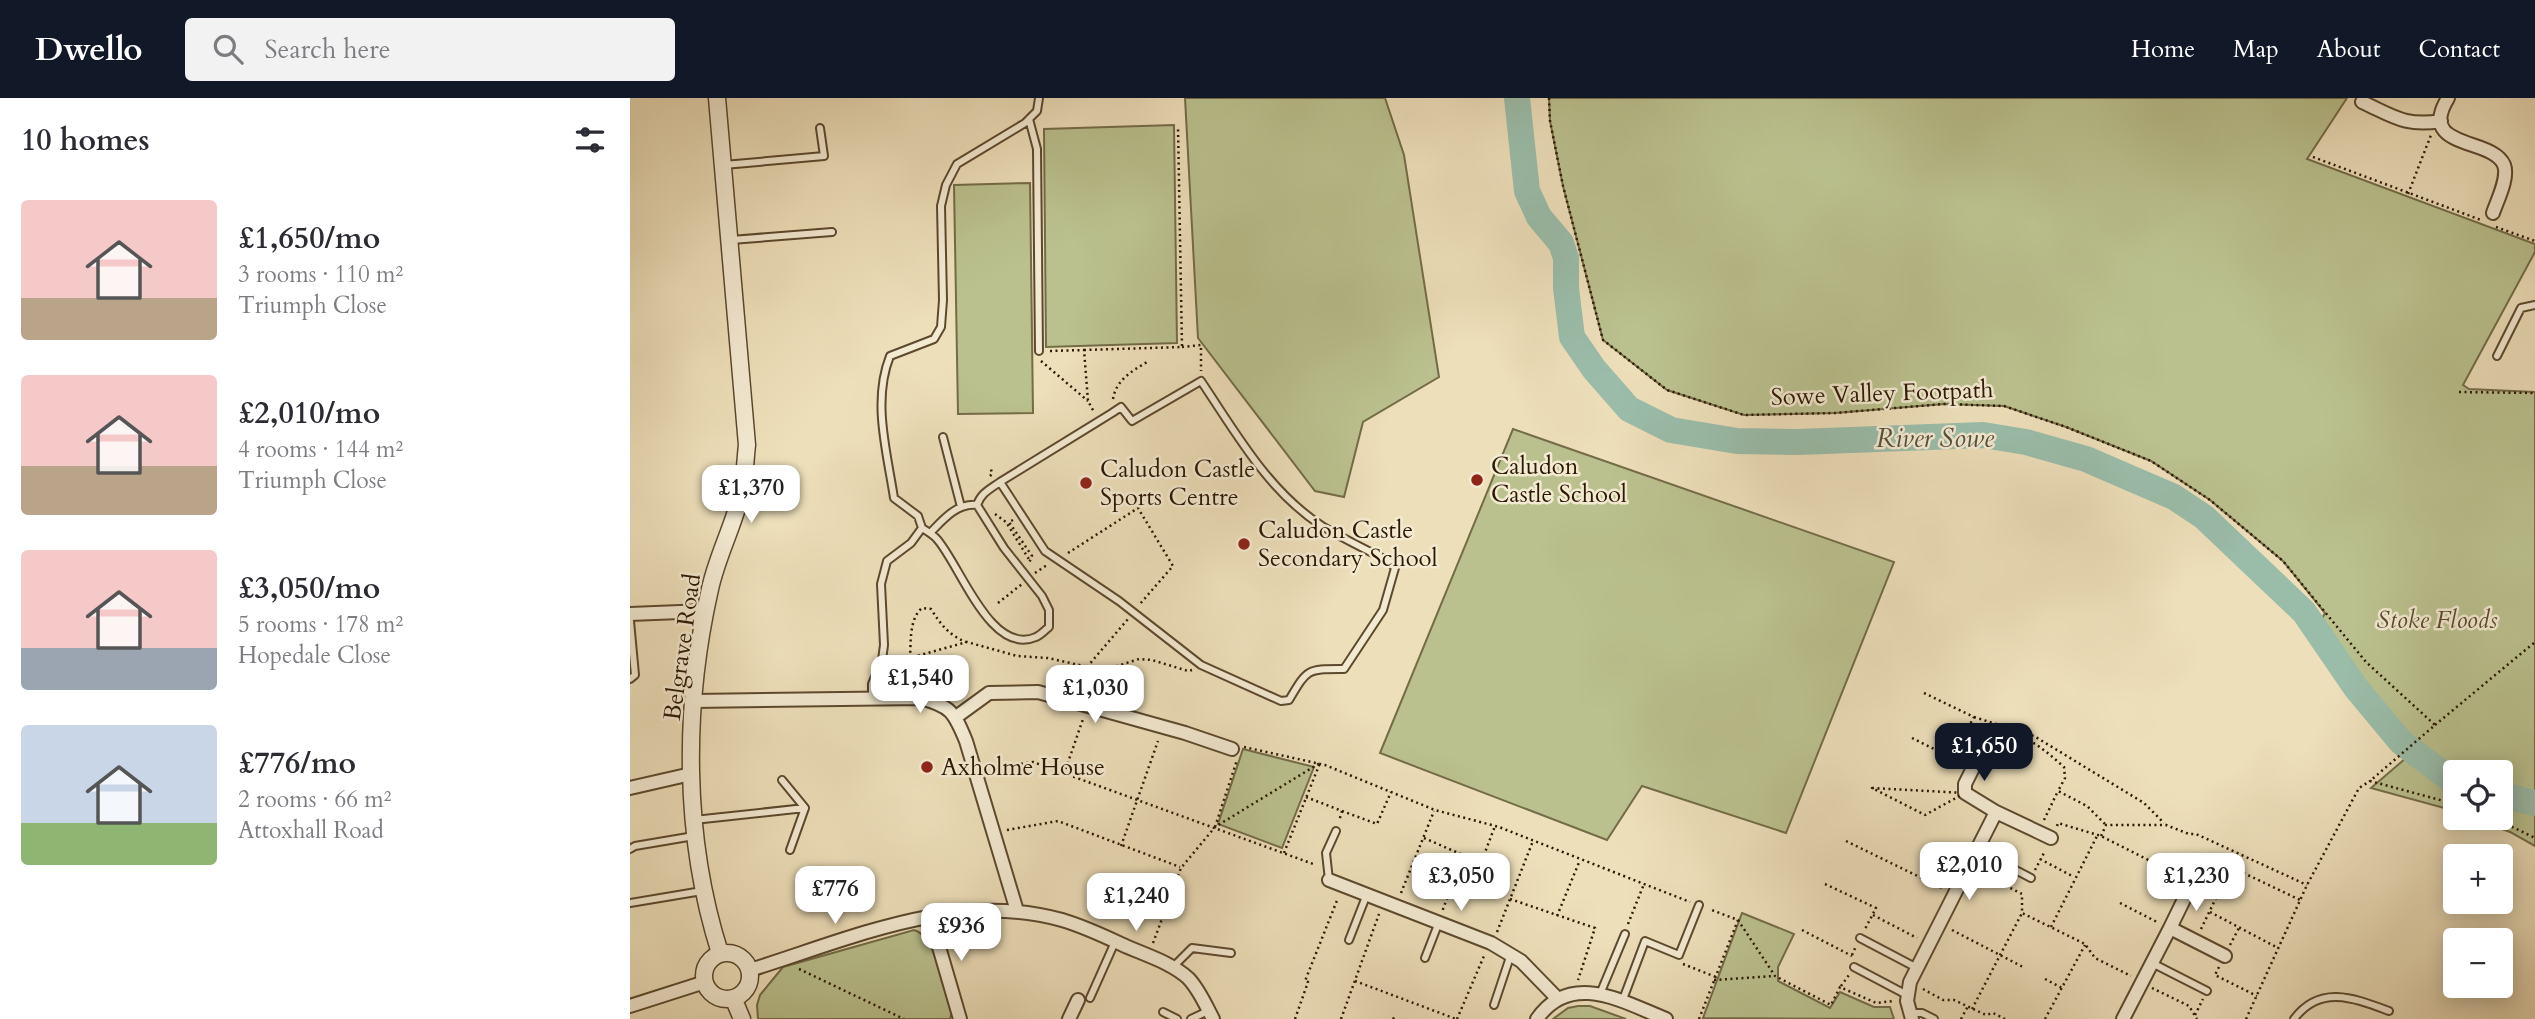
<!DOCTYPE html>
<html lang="en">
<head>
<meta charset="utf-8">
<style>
	:root { --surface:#fff; --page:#f2f2f3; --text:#2b2b33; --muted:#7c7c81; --accent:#111827 }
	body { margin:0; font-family:Cardo,serif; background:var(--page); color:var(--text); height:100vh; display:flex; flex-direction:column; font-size:26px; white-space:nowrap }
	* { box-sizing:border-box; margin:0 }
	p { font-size:23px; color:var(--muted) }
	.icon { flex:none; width:38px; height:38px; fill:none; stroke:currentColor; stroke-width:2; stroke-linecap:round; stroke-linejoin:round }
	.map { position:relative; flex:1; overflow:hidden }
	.details { display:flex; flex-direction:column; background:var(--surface); width:630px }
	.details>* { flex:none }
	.fabs { position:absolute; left:1813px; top:662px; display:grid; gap:14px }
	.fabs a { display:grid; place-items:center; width:70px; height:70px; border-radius:7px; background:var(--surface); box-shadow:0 4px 18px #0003; font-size:35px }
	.price { position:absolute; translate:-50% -60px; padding:0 16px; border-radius:14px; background:#fff; color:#222; font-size:23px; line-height:46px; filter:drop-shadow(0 2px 4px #0008) }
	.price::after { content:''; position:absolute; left:50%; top:42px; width:21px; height:16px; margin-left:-10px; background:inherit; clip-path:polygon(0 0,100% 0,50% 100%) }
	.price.on { background:var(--accent); color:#fff }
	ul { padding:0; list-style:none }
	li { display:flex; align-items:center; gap:21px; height:175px; padding:0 21px }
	li span { display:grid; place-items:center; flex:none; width:196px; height:140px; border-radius:7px; color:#555 }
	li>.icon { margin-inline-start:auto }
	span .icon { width:84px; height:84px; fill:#fffc; stroke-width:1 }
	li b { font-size:30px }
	h2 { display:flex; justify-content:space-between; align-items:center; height:84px; padding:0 21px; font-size:30px }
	header { display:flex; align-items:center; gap:42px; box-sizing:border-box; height:98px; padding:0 35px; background:var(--accent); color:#fff }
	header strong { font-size:33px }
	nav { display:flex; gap:38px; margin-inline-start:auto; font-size:24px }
	.search { width:490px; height:63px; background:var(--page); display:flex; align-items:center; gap:18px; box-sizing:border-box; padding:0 24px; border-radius:7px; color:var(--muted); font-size:26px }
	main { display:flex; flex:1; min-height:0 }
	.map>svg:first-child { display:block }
</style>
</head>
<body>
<header>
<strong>Dwello</strong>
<div class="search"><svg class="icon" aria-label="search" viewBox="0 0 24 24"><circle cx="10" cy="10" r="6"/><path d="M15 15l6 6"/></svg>Search here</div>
<nav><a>Home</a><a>Map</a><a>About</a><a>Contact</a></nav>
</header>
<main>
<section class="details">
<h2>10 homes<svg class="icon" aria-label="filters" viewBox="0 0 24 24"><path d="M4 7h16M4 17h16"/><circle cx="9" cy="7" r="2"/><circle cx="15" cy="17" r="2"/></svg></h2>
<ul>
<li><span style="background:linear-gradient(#f6c9c9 70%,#b9a48a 0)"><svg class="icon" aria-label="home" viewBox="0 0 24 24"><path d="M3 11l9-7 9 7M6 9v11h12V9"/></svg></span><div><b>£1,650/mo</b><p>3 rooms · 110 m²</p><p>Triumph Close</p></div></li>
<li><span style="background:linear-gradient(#f6c9c9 65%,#b9a48a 0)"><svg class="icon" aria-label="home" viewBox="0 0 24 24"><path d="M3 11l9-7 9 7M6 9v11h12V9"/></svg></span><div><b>£2,010/mo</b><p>4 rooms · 144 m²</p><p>Triumph Close</p></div></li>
<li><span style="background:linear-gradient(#f6c9c9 70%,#9aa5b1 0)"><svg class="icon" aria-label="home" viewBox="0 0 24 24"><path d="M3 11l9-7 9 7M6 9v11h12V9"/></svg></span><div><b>£3,050/mo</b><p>5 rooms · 178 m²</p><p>Hopedale Close</p></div></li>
<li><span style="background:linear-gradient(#c9d6e8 70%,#8fb573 0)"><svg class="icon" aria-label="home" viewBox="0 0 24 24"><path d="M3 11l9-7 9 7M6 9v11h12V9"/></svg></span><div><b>£776/mo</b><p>2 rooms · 66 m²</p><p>Attoxhall Road</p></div></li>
</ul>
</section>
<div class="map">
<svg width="1905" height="921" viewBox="0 0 1905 921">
	<rect width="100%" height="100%" fill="#eddfba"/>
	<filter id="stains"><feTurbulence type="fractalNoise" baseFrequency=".00286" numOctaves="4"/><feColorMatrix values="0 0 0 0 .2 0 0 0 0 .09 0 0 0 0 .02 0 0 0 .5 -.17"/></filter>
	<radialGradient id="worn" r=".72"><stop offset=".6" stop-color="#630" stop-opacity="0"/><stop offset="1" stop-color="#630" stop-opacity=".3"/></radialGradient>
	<path fill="#bac18e" stroke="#736c47" stroke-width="2" d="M555,0H755L774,57L809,279L733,324L714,399L685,393L568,240Z
		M919,0H1717L1677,61L1905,146V154L1833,287L1839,291L1905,294V748L1880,734L1841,719H1871V674H1825V713L1741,690L1790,648C1747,616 1720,569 1689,526L1695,515L1653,463L1580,402L1521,363L1436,329L1374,308L1314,306L1205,315L1114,317L1037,292L973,242L933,88L920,23Z
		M544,27L547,245L416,249L414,31Z
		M400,85L403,315L328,316L324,87Z
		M883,331L1264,464L1156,735L1012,688L977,742L750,655Z
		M613,651L684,669L652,750L588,726Z
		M1112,815L1164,836L1148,869V883L1200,910L1210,894L1244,909H1260L1264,921L1073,920Z
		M284,832C306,838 315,892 322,913L320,921H128L127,907L130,897L153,869Z
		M948,908H960L996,921H923L938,910Z"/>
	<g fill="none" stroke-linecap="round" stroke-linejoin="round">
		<path stroke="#9abdaa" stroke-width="26" d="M887,0L897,93L909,119L931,145L936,160V190L942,239L964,271L999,311L1041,332L1107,343L1168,344L1353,337L1396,344L1456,361L1544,399L1574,419L1674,514L1726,590L1771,644L1825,685
			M1871,697L1905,705"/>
		<defs>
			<path id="service" d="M399,21L407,51L409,253
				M94,67L194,58L190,30
				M101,142L202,134
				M1867,258L1891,210L1905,207
				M313,339L331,409
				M347,407C351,395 360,391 370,384L482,315L491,309L502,323L571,283C606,335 638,393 692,428C714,441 737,452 760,464L765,470L753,512L714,571C677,571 678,570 659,602L651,603L571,567L489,503L415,453L370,384
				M292,430C297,433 302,436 306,440C329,464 360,559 406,539C411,537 415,532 419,529V512L412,498L374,450L347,407C326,405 313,422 300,435
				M0,523L5,577L0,581
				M242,600V586L252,562L254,547L251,486L257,463L281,445L292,430L288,418L264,400C257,354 242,303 260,258L304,241L311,229L313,202L311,108L316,87L327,66L395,25L407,13L409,0
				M64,722L175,710L152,682
				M0,751L5,748L64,738
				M160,752L175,710
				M1347,752L1401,780
				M699,782L696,755L706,733
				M0,805L72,793
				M1230,840L1287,870
				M719,842L737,796
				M795,860L809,824
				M1522,865L1577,893
				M543,869L562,850L601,855
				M1224,869L1277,897
				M970,896L995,836
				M460,900L485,844
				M992,904L1015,843L1049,857L1069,807
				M864,907L881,856
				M533,914L547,921
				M1280,915H1292L1304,921
				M561,921L578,913
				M1664,921C1690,886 1724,900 1759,913"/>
			<path id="minor" d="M1818,0C1786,52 1863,39 1874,67C1879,80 1867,103 1863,115
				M1732,4C1763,18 1775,29 1811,23
				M0,516L75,513
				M64,603L290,600C321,608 324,614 336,643L387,813
				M326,619L359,595L408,594L555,635L602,651
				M1352,652L1335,686V695L1366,714
				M0,690L61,676
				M699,782L861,845L891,863L928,901
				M300,818L330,921
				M1540,830L1562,785
				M120,872C220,841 326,792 432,822C452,828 472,837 491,846C512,856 541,864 558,880C569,891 576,908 583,921
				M0,908L75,884
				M439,921L448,902
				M907,921C941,872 993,904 1036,921
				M1282,921L1277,903L1280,884L1366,714L1421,740
				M1493,921L1540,830L1595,858"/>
			<path id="tertiary" d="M87,0L117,347C115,364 115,382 110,400C102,431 87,459 80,491C53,610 53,739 90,855
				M74 878a23 23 0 1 1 46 0a23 23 0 1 1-46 0Z
				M104,902L112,921"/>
		</defs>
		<use href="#service" stroke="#5c492e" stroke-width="10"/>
		<use href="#minor" stroke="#5c492e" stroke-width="16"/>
		<use href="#tertiary" stroke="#5c492e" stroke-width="19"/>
		<path stroke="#2c1700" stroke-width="2.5" stroke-dasharray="2 3.5" stroke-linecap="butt" d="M919,0L920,23L933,88L973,242L1037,292L1114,317L1205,315L1314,306L1374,308L1436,329L1521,363L1580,402L1653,463L1736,564L1805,627L1740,683L1825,706
			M1683,59L1851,122
			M1778,96L1801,37
			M1866,129L1905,143
			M552,249L571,247V273
			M454,252L552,249L548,29
			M420,253L454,252L458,303L464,314
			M411,263L458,303
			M1829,294L1905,295
			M483,301C486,282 502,273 517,264
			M360,378L362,376L361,371
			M365,416L376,424L400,463
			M383,422L379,424L402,458L399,465
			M438,455L508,410L543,468L509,507
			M405,475L417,467
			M368,505L392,486
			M280,560C281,544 279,521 292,510L301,511C311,527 319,537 336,544
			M457,569L498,521
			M259,573L280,560L337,544L387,558L418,560L467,571L481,570L509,561L522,562L558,573L562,572
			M1294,595L1344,619L1330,645L1338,649
			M1344,619L1404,638L1514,705L1534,725
			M1805,627L1905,544
			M1282,640L1330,664
			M1361,641C1391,629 1412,650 1434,669L1435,680L1428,693L1457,708L1475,726
			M614,649L695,667L805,712L869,729L1060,804
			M434,676L453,621
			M360,677L384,667L403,664L686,767
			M1242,690L1335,695L1295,717Z
			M676,699L712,713L709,723
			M712,713L747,726L761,694
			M1862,719L1905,740
			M1414,722L1428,693
			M1427,728L1428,725L1471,738L1550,778
			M585,729L607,662
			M377,732L428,723L550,769
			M1471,738L1476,727H1536L1559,736H1566L1677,787
			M794,740L833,757L812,814
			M1216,743L1312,790
			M491,748L528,643
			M654,755L690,665
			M833,757L851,765L865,728
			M1410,761L1444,779
			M1405,772L1415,753
			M1351,775L1392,796V815L1455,846L1465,860L1501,878
			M1195,786L1246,810L1234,833
			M771,795L804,713
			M880,801L965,830L948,882
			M1490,805L1527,824
			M1580,814L1648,850
			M1243,817L1287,840
			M927,818L950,762
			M1108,822L1145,878L1201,907L1210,889L1246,905L1263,903
			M998,826L1014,786
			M1421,829L1467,738
			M1571,831L1601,769L1670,802
			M1172,832L1222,858
			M1322,832L1393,869
			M867,834L903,743
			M523,845L551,770L585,729L690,665
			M1600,847L1609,830
			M1222,857L1226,848
			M1053,866L1086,879
			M1589,869L1585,877L1627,898
			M169,871L274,921
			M1415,881L1432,890
			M1084,882L1144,878
			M725,883L826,921
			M1211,888L1219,877
			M1522,890L1559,908L1567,921
			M1293,891L1313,902H1324L1356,917L1363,915L1375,921
			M1342,911L1392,815
			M1565,917L1573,901
			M665,921L678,884L675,883L708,800
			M711,921L749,816
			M763,921L765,918
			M827,921L854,858
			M1069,921L1108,822L1079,811
			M1331,921L1338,908
			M1415,921L1455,847
			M1616,921L1677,787L1729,690L1740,683"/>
		<use href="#service" stroke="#f3ead2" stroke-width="6"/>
		<use href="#minor" stroke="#f3ead2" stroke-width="12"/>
		<use href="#tertiary" stroke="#f3ead2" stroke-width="16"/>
	</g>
	<g fill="#8f2418" stroke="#f3ead2" stroke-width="2.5">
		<circle cx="847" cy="382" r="7"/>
		<circle cx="456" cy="385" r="7"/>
		<circle cx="614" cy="446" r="7"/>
		<circle cx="297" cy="669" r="7"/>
	</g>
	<g text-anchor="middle" stroke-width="5" stroke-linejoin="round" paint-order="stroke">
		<g font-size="24" fill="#2c1700" stroke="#f3ead2">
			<text transform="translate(1252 295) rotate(-2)" y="8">Sowe Valley Footpath</text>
			<text transform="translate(52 549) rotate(-82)" y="8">Belgrave Road</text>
		</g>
		<g font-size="24" fill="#2c1700" stroke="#f3ead2" text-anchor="start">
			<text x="861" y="376">Caludon<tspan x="861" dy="28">Castle School</tspan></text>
			<text x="470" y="379">Caludon Castle<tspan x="470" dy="28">Sports Centre</tspan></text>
			<text x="628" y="440">Caludon Castle<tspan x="628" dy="28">Secondary School</tspan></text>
			<text x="311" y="677">Axholme House</text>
		</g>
		<g font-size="24" font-style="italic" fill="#574a2b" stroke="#f3ead2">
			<text x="1807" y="530">Stoke Floods</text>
		</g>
		<g font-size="26" font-style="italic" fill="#52513c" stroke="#f3ead2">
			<text x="1305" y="349">River Sowe</text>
		</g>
	</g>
	<rect width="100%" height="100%" filter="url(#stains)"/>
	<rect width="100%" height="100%" fill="url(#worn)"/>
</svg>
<div class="fabs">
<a><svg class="icon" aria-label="locate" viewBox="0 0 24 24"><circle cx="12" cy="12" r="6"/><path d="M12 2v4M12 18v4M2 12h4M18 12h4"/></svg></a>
<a>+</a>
<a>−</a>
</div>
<b class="price" style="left:121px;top:427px">£1,370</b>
<b class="price" style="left:290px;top:617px">£1,540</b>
<b class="price" style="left:465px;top:627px">£1,030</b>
<b class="price on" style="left:1354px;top:685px">£1,650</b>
<b class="price" style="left:1339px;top:804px">£2,010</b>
<b class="price" style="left:831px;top:815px">£3,050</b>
<b class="price" style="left:1566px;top:815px">£1,230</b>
<b class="price" style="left:205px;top:828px">£776</b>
<b class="price" style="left:506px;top:835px">£1,240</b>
<b class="price" style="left:331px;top:865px">£936</b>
</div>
</main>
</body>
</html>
